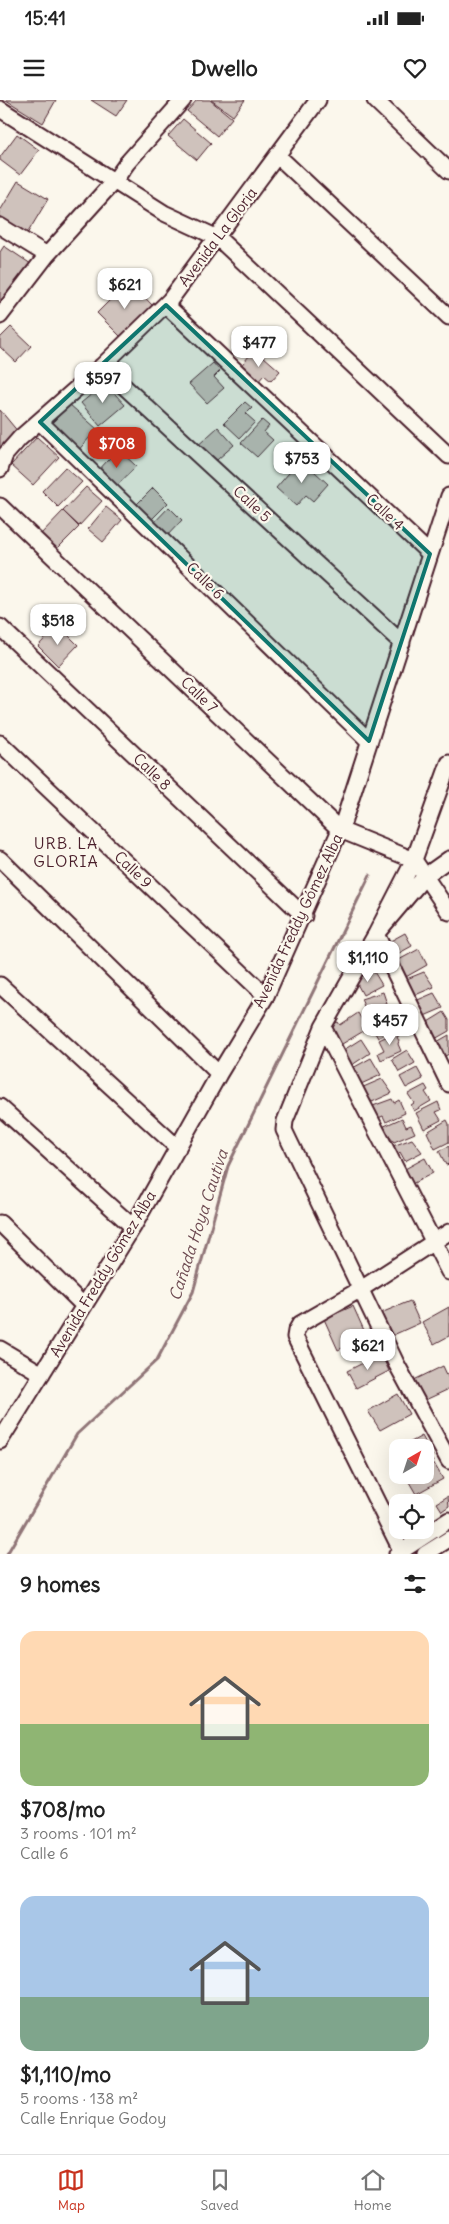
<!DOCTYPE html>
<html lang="en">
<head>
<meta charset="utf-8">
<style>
	:root { --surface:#fff; --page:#f2f2f2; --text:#222; --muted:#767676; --line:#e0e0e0; --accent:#c8321e }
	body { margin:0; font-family:Delius,sans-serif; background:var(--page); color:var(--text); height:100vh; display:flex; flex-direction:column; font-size:19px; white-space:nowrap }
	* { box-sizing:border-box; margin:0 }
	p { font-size:16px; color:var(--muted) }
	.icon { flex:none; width:28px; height:28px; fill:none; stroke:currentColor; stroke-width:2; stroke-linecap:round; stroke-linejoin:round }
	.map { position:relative; height:1454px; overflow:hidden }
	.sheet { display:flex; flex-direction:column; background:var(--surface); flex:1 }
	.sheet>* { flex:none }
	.needle { width:32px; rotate:39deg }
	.tools { position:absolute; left:389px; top:1339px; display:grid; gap:10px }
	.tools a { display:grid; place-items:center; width:45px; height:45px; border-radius:10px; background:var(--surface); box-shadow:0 5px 20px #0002; font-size:25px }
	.price { position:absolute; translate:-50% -42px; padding:0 11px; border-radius:10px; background:#fff; color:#222; font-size:16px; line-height:32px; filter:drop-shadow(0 1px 2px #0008) }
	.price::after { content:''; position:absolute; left:50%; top:30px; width:15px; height:11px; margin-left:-8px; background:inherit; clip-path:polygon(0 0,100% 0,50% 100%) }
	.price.active { background:var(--accent); color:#fff }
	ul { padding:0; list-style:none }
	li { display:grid; align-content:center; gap:10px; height:265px; padding:0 20px }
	li span { display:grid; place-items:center; height:155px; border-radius:15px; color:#555 }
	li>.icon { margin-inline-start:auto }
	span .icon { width:90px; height:90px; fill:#fffc; stroke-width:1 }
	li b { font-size:21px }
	h2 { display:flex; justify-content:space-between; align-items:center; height:60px; padding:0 20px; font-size:21px }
	.status { display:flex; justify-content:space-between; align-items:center; height:35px; padding:0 25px; background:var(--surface); direction:ltr }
	.status svg { height:14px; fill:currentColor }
	header { display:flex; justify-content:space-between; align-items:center; height:65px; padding:0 20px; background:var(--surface); font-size:22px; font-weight:800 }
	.tab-bar { display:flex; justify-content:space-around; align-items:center; height:70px; border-top:1px solid var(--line); background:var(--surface); font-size:14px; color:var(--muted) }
	.tab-bar a { display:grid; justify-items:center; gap:2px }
	.tab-bar .active { color:var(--accent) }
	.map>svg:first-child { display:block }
</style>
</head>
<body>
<div class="status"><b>15:41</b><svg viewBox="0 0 49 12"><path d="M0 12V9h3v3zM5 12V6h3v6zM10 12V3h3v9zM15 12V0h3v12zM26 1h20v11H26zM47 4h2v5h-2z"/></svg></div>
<header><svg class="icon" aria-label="menu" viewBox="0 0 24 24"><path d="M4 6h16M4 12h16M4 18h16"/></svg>Dwello<svg class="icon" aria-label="heart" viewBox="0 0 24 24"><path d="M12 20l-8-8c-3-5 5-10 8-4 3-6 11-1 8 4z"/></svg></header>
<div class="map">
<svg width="449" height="1454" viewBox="0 0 449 1454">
	<rect width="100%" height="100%" fill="#fbf7ec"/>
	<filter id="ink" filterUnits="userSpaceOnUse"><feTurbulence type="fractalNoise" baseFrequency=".02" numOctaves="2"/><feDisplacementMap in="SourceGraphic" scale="10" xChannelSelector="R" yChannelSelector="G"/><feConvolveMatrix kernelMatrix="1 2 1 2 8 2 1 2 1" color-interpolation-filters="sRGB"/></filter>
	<g filter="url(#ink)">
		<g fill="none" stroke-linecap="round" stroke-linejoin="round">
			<path stroke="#907477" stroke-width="3" d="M7,1454L77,1334L157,1260L193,1192L228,1066L370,775"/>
		</g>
		<path fill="#cfc2bc" stroke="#4a1f2b" d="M6,0H56L43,23Z
			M91,0H127L116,16Z
			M197,0H210L232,18L217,36L187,11Z
			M211,0H245L233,16Z
			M183,19L211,43L197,60L168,36Z
			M17,34L39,50L20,75L0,60V57Z
			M18,81L48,99L27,134L0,118V111Z
			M4,146L31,164L5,202L0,199V152Z
			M129,181L153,206L122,238L97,213Z
			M11,227L31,246L16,262L0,247V238Z
			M255,249L280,271L271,281L264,275L256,284L239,268Z
			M213,263L220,271L214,277L224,288L207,303L189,284Z
			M105,283L125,305L100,326L81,303Z
			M245,302L252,308L246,314L255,322L240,338L224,323Z
			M69,304L97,329L76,353L48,328Z
			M0,310L19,333L0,352Z
			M262,320L269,326L264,332L273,340L257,357L241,343Z
			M218,327L234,345L210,366L194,349Z
			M37,337L59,357L33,385L11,365Z
			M118,349L136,366L115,388L97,372Z
			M301,359L328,384L313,401L306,395L296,406L276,388Z
			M65,367L82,382L58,407L42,391Z
			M86,387L102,401L79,426L63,411Z
			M153,388L168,403L148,423L133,408Z
			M106,407L122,420L103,442L88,429Z
			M169,407L182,420L165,438L151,426Z
			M63,411L79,427L55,451L40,435Z
			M58,525L78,545L58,566L38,546Z
			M405,833L412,846L392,857L385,844Z
			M419,849L427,865L404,878L395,862Z
			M373,870L382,885L363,895L355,880Z
			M424,872L434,887L413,896L404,880Z
			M383,892L387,904L366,911L361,899Z
			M434,893L443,908L422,917L413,902Z
			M390,910L400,925L378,938L369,923Z
			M444,912L449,920V931L433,940L423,925Z
			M358,913L367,929L342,944L333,935L328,926L338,922L340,925Z
			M398,931L400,935L397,937L399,941L398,944L401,951L381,960L378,953L384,950L379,940Z
			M449,935V954L443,957L435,943Z
			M361,939L370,953L352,965L342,951Z
			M407,950L415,963L399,972L392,959Z
			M371,958L381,975L361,984L351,969Z
			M417,968L423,979L406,988L400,977Z
			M382,979L392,993L372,1002L361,988Z
			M425,985L428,990L425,992L431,1001L414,1011L411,1005L414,1003L408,994Z
			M392,999L394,1003L399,1000L405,1013L386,1022L383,1016L376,1019L370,1007Z
			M438,1002L441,1010L436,1012L441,1020L424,1029L416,1013Z
			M402,1018L406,1027L411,1025L415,1033L394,1042L388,1035L384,1037L380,1028Z
			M447,1020L449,1024V1042L435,1049L427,1032Z
			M412,1039L422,1052L405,1061L400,1052L395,1056L390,1047Z
			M449,1046V1064L446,1065L439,1051Z
			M425,1058L433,1073L412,1084L405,1069Z
			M410,1201L420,1223L391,1236L381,1213Z
			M353,1206L367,1237L338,1250L324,1219Z
			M449,1207V1236L434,1244L422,1222Z
			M381,1254L389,1271L356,1288L347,1271Z
			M443,1266L449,1279V1289L421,1302L412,1281Z
			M398,1294L409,1314L380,1330L368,1311Z
			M422,1336L433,1356L425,1360V1348H400Z
			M432,1360L443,1379L416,1394L405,1375H425V1363Z
			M448,1396L449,1406L442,1411L437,1403Z"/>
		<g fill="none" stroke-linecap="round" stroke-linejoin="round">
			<defs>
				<path id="minor" d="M375,0L449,71
					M0,9L164,113L218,138L449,356
					M278,56L449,217
					M0,126L47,155
					M166,205L430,454
					M0,216L47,155L115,80L127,63L183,0
					M102,266L402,543
					M40,322L369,641
					M0,369L5,355L20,338L102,266L170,200L318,0
					M0,406L340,730L414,760L449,812
					M0,527L304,816
					M0,643L266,896
					M449,663L414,760L376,834L449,984
					M0,759L219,974
					M449,759L425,776L376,834L323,927L285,1021L284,1030L396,1263L449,1361
					M0,885L178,1048
					M323,927L449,1172
					M0,1007L133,1127
					M0,1123L84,1206
					M0,1249L42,1274
					M0,1341L133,1127L219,974L266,896L343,723L449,396
					M397,1454L449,1420
					M403,1454L295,1237L296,1231L300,1224L361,1189L449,1132
					M425,1454L449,1439"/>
			</defs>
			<use href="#minor" stroke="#4a1f2b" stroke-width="19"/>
			<use href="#minor" stroke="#fbf7ec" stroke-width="15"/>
		</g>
	</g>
	<path fill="#0f766e" fill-opacity="0.2" stroke="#0f766e" stroke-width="4" stroke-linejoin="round" d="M166,205L430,454L369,641L40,322Z"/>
	<g text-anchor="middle" stroke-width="4.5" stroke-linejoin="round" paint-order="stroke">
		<g font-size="15" fill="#4a1f2b" stroke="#fbf7ec">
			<text transform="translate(218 137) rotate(-53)" y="5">Avenida La Gloria</text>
			<text transform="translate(252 404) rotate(43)" y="5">Calle 5</text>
			<text transform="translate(385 412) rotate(43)" y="5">Calle 4</text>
			<text transform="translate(205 481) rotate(44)" y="5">Calle 6</text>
			<text transform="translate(199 595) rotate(44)" y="5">Calle 7</text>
			<text transform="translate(152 672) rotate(44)" y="5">Calle 8</text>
			<text transform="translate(133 770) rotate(44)" y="5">Calle 9</text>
			<text transform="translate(298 821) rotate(-65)" y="5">Avenida Freddy Gómez Alba</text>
			<text transform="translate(103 1174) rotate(-59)" y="5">Avenida Freddy Gómez Alba</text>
		</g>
		<g font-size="16" letter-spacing="1" fill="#4a1f2b" stroke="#fbf7ec">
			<text x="66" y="749">URB. LA<tspan x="66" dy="18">GLORIA</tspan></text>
		</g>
		<g font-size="16" font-style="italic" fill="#6d4a51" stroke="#fbf7ec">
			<text transform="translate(198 1125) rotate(-72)" y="6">Cañada Hoya Cautiva</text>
		</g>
	</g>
</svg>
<div class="tools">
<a><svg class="needle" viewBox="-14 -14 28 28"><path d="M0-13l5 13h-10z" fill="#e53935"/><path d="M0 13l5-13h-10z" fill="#767676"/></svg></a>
<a><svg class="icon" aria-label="locate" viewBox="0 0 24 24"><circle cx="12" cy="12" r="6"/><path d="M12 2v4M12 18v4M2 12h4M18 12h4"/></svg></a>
</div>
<b class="price" style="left:125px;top:210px">$621</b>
<b class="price" style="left:259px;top:268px">$477</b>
<b class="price" style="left:103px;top:304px">$597</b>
<b class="price active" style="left:117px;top:369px">$708</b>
<b class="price" style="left:302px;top:384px">$753</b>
<b class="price" style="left:58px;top:546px">$518</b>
<b class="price" style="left:368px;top:883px">$1,110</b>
<b class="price" style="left:390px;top:946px">$457</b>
<b class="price" style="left:368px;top:1271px">$621</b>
</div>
<section class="sheet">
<h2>9 homes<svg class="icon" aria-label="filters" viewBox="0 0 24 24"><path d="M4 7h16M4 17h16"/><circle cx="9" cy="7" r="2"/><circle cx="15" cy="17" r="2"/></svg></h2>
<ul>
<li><span style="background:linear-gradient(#ffd9b3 60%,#8fb573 0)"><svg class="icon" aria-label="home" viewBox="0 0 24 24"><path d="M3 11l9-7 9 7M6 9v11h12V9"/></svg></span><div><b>$708/mo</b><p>3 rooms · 101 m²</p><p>Calle 6</p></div></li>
<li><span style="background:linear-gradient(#a9c7e8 65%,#7fa58c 0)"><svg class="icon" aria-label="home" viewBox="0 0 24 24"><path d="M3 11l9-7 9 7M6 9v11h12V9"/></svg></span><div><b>$1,110/mo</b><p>5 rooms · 138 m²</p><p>Calle Enrique Godoy</p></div></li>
</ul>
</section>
<nav class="tab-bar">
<a class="active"><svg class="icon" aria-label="map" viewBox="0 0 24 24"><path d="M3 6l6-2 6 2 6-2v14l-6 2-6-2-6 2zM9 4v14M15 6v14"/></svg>Map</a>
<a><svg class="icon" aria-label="saved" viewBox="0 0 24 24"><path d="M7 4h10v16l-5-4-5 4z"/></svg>Saved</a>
<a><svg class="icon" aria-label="home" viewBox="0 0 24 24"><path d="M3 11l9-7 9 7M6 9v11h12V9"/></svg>Home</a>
</nav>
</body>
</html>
